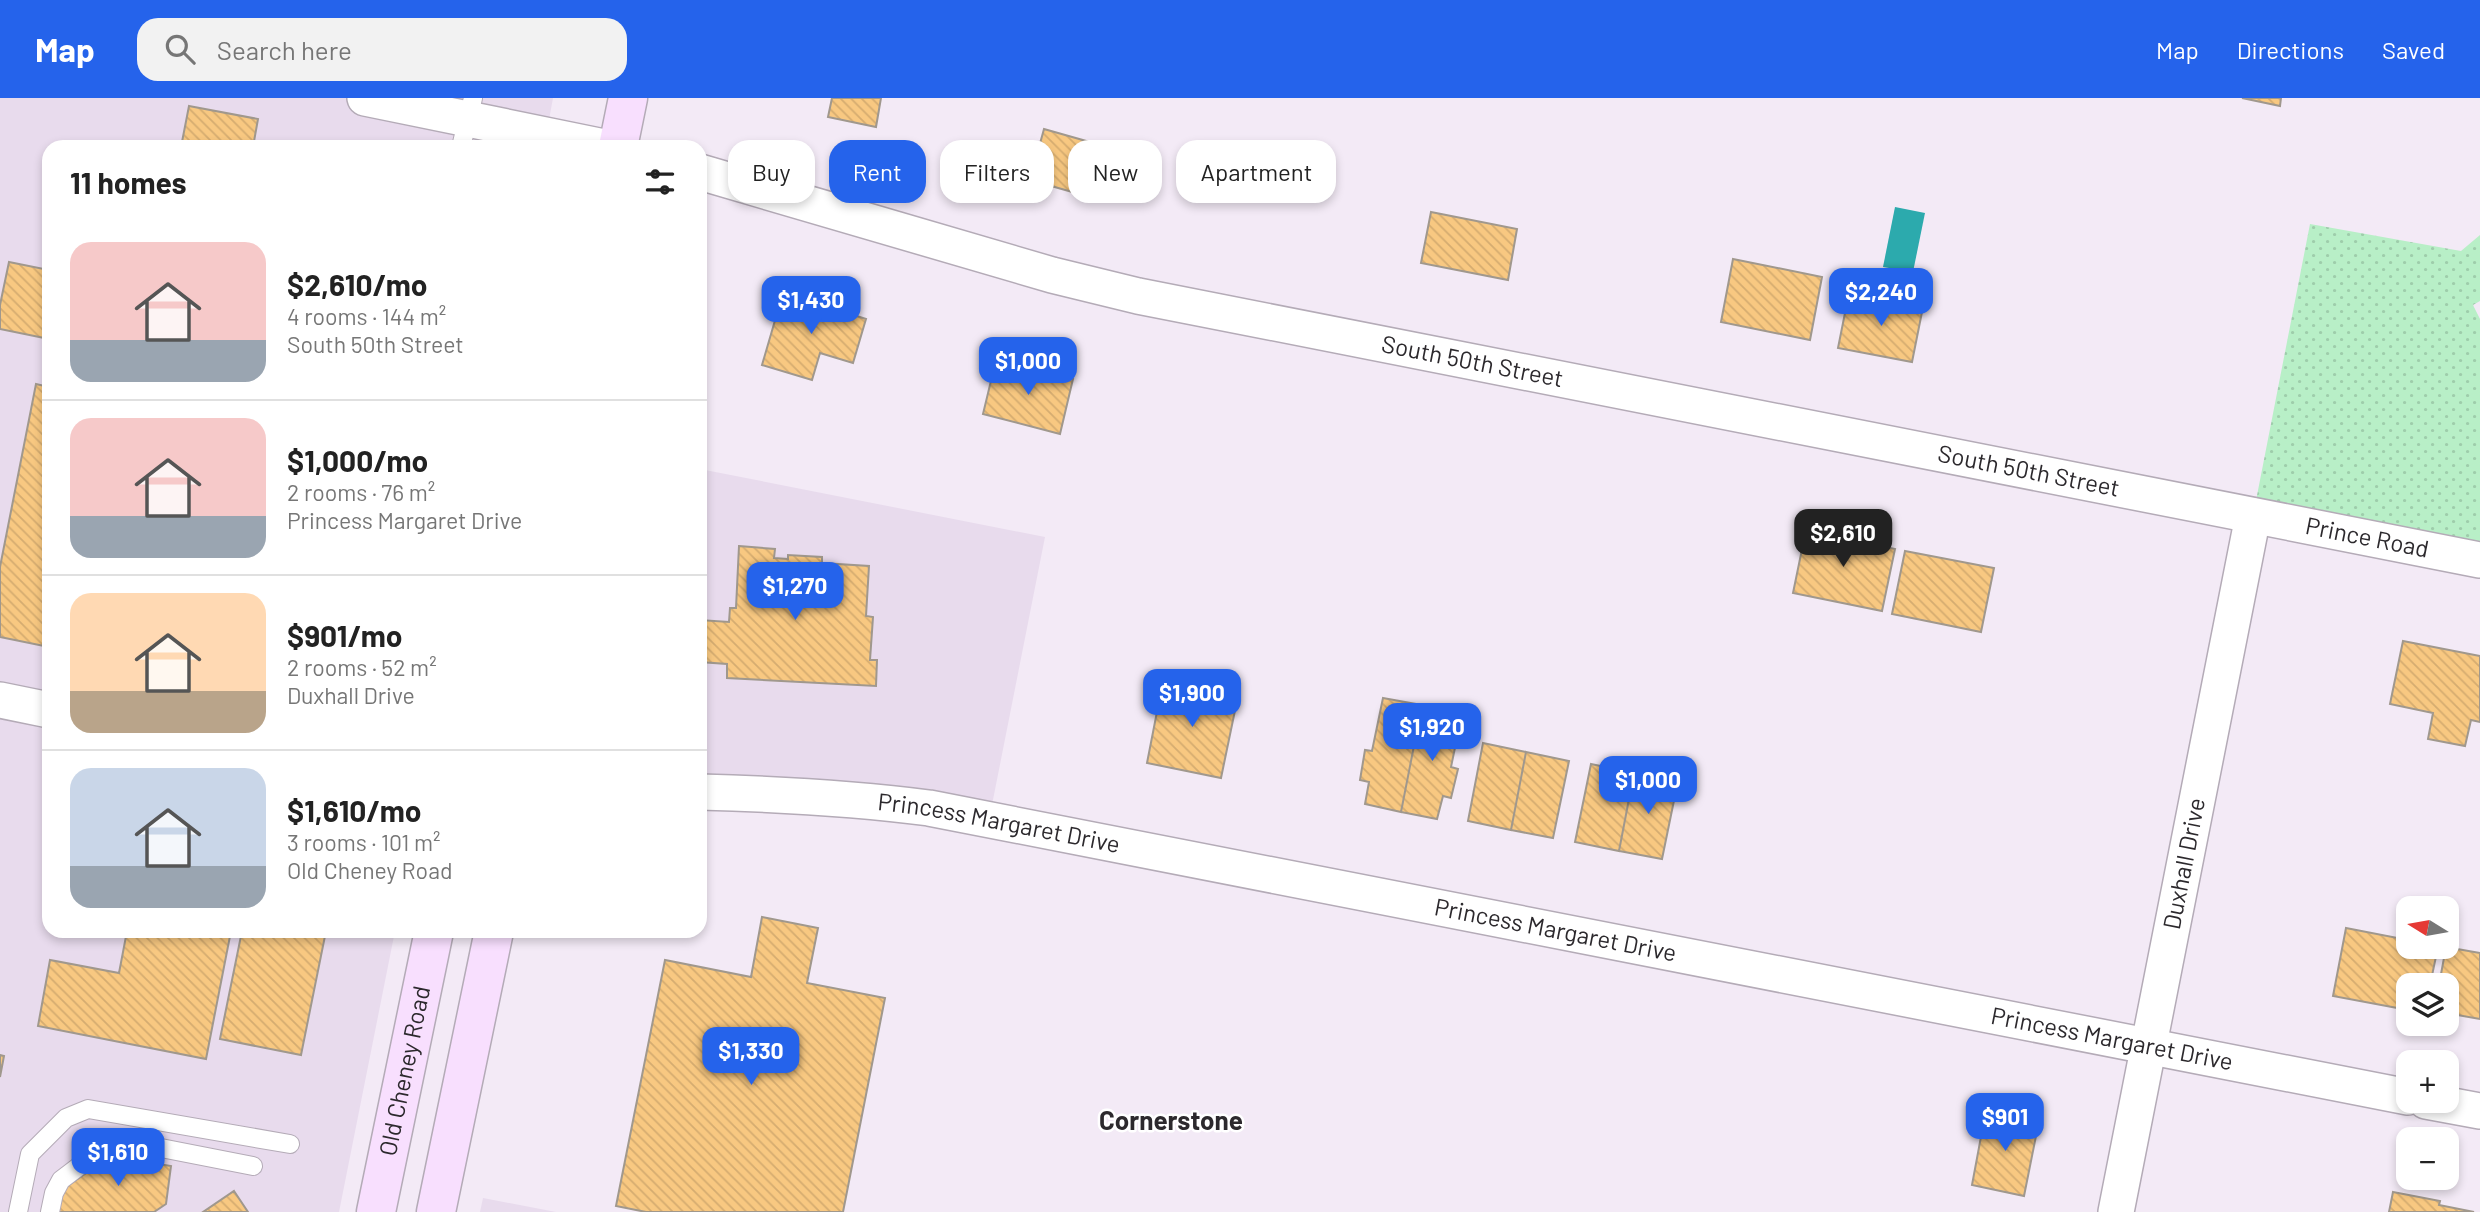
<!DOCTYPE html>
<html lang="en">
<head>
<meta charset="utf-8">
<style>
	:root { --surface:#fff; --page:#f2f2f2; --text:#222; --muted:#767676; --line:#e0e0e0; --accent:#2563eb }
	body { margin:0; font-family:Barlow,sans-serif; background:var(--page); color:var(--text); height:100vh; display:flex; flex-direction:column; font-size:26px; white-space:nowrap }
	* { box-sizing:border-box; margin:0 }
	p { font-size:23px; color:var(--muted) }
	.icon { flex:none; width:38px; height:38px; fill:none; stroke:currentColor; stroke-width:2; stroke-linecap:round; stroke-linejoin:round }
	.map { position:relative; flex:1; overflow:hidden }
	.side { position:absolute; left:42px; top:42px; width:665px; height:798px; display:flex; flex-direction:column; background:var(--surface); border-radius:21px; box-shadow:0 4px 10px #0003 }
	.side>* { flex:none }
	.guide { position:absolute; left:728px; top:42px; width:665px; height:63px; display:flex; gap:14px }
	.needle { width:46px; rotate:281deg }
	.tools { position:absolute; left:2396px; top:798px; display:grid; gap:14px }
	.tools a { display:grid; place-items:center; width:63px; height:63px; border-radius:14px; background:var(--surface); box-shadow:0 4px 10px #0003; font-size:35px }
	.price { position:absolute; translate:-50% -60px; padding:0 16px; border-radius:14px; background:var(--accent); color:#fff; font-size:23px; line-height:46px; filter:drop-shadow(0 2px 4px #0008) }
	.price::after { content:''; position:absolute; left:50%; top:42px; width:21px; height:16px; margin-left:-10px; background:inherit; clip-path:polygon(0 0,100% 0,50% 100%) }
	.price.on { background:#222; color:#fff }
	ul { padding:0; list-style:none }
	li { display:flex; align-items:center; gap:21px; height:175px; padding:0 28px }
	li+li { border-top:2px solid var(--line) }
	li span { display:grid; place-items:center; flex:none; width:196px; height:140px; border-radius:21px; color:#555 }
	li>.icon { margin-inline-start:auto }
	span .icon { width:84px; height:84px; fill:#fffc; stroke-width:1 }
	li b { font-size:30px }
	h2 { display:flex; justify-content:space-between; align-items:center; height:84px; padding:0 28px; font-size:30px }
	.tag { padding:0 24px; border-radius:21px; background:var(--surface); box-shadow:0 4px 10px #0003; font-size:24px; line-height:63px }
	.tag.on { background:var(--accent); color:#fff }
	header { display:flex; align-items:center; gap:42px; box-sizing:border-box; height:98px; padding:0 35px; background:var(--accent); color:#fff }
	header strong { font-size:33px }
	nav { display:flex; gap:38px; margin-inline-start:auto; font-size:24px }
	.search { width:490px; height:63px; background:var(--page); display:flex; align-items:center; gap:18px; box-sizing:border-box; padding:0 24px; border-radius:21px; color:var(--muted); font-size:26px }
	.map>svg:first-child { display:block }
</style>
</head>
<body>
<header>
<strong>Map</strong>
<div class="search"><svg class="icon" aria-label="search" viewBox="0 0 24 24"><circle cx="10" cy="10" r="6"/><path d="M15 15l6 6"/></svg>Search here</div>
<nav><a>Map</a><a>Directions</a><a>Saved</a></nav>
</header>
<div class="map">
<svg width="2480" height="1114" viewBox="0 0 2480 1114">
	<defs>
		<pattern id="park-dots" width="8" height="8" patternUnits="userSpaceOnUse" patternTransform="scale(1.75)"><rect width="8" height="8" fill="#b8efc7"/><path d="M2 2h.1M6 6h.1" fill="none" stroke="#9ecdab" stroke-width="1.8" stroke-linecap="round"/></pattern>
		<pattern id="building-back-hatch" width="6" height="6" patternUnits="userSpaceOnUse" patternTransform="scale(1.75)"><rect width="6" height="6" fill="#f8c881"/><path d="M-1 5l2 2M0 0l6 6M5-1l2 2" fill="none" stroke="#d5ac70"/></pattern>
	</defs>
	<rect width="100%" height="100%" fill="#f3eaf6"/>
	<path fill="#e8dbed" d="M0,0H553L544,49H49V833H395L339,1114H0Z
		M700,371L1045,439L989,722L700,694Z
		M483,1100L556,1114H480Z"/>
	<path fill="url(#park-dots)" d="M2310,126L2461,153L2480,137V203L2473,207L2480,221V462L2253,418Z"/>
	<path fill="#2caaad" d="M1895,109L1925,115L1913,174L1883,169Z"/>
	<path fill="url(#building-back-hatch)" stroke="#a0988d" stroke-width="2" d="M832,0H881L876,29L828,19Z
		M2242,0H2281L2280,8Z
		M189,8L258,21L253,49H181Z
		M1044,31L1118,52L1104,103L1030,82Z
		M1431,114L1517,131L1508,182L1421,165Z
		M1733,161L1822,179L1810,242L1721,224Z
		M9,164L49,172V241L0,231V207Z
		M783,195L866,221L853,265L820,255L812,282L762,267Z
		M1849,195L1923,209L1912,264L1838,250Z
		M996,262L1073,281L1060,336L983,316Z
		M36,286L49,289V549L0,539V469Z
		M1807,427L1846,435L1845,440L1895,451L1882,513L1793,495Z
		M739,448L775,451L774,460L788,461V457L822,459V465L869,468L866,518L873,519L870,562H877L876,588L727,580V566L700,564V522L729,524L730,510H736Z
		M1905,453L1994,470L1981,534L1892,516Z
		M2403,543L2480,558V624L2471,622L2465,648L2428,641L2433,615L2390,606Z
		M1163,583L1238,598L1221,680L1147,665Z
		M1383,600L1422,607L1401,714L1365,706L1369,684L1360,682L1365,652L1372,653Z
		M1422,607L1462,616L1451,669L1458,671L1451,700L1443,698L1437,721L1401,714Z
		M1483,645L1526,654L1511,732L1468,723Z
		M1526,654L1569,663L1553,740L1511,732Z
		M1591,666L1634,675L1619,753L1575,744Z
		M1634,675L1678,683L1662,761L1619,753Z
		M762,819L818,830L807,885L885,900L843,1114H646L616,1108L665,862L751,879Z
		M2346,830L2408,842V849H2438L2430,887H2408V912L2333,898Z
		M127,833H231L206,961L38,928L50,862L119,875Z
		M242,833H326L301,957L220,941Z
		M2446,849L2480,855V921L2446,915V887H2439Z
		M0,957L4,958L0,979Z
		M1986,1012L2039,1023L2024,1098L1972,1087Z
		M111,1058L171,1068L166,1106L154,1114H56L60,1093Z
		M234,1093L248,1114H203Z
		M2393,1094L2440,1103L2439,1107L2474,1114H2389Z"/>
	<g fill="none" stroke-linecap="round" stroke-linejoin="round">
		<defs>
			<path id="lane" d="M461,49L473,0
				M18,1114L30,1056L66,1020L88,1011L290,1046
				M50,1114L54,1095L61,1082L115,1041L253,1068"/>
			<g id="street">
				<path d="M365,0L604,49"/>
				<path id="s1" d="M700,74L1052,177L1138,198L2480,462"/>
				<path d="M0,602L49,612"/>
				<path id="s2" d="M700,694C777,696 853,700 929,710L2408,999"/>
				<path d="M2426,1003L2480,1013"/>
				<path id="s3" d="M2116,1114L2253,418"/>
			</g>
			<g id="secondary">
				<path d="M618,49L628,0"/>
				<path id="s4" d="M376,1114L434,833"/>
				<path d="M436,1114L494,833"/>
			</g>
		</defs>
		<use href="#lane" stroke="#b4abb7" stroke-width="20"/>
		<use href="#street" stroke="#b4abb7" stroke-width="38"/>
		<use href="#secondary" stroke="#b4abb7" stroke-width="41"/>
		<use href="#lane" stroke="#fff" stroke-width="18"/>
		<use href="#street" stroke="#fff" stroke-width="35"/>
		<use href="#secondary" stroke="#f8dffe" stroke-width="38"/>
	</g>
	<g text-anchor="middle" stroke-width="5" stroke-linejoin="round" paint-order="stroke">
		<g font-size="24" fill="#2c292d" stroke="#fff">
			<text dy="8" stroke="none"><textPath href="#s1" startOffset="796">South 50th Street</textPath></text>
			<text dy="8" stroke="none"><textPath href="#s1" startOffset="1363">South 50th Street</textPath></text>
			<text dy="8" stroke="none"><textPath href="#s1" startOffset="1708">Prince Road</textPath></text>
			<text dy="8" stroke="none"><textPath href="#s2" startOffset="301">Princess Margaret Drive</textPath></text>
			<text dy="8" stroke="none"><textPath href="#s3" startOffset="355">Duxhall Drive</textPath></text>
			<text dy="8" stroke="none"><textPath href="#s2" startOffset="868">Princess Margaret Drive</textPath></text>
			<text dy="8" stroke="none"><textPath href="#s2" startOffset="1435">Princess Margaret Drive</textPath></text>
			<text dy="8" stroke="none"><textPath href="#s4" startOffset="144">Old Cheney Road</textPath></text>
		</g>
		<g font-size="26" font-weight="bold" fill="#2c292d" stroke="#fff">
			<text x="1171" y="1032">Cornerstone</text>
		</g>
	</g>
</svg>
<div class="tools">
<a><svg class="needle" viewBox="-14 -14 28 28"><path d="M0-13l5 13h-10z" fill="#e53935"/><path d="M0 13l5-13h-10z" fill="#767676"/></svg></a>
<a><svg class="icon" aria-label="layers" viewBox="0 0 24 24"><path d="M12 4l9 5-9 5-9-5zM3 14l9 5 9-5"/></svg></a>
<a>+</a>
<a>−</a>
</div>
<b class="price" style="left:1881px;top:230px">$2,240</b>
<b class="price" style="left:811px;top:238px">$1,430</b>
<b class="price" style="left:1028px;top:299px">$1,000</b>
<b class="price on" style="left:1843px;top:471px">$2,610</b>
<b class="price" style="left:795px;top:524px">$1,270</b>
<b class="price" style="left:1192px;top:631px">$1,900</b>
<b class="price" style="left:1432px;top:665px">$1,920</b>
<b class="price" style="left:1648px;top:718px">$1,000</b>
<b class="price" style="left:751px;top:989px">$1,330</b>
<b class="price" style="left:2005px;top:1055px">$901</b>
<b class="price" style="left:118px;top:1090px">$1,610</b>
<div class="guide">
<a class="tag">Buy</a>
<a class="tag on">Rent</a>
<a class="tag">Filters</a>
<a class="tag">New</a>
<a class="tag">Apartment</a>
</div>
<section class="side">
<h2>11 homes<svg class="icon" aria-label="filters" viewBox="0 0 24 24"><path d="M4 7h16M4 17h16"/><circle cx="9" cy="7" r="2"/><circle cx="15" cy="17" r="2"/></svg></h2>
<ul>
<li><span style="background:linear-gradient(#f6c9c9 70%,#9aa5b1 0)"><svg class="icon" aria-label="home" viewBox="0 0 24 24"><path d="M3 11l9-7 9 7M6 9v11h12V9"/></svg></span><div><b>$2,610/mo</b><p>4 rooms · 144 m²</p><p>South 50th Street</p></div></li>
<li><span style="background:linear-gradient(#f6c9c9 70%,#9aa5b1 0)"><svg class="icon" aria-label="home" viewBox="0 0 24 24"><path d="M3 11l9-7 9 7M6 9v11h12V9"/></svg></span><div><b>$1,000/mo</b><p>2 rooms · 76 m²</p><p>Princess Margaret Drive</p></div></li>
<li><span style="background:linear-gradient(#ffd9b3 70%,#b9a48a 0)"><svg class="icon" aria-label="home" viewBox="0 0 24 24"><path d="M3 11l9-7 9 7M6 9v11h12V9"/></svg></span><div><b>$901/mo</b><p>2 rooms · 52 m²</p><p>Duxhall Drive</p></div></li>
<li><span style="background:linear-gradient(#c9d6e8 70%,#9aa5b1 0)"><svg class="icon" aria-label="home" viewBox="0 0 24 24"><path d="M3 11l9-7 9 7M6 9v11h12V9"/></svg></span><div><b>$1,610/mo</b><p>3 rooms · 101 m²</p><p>Old Cheney Road</p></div></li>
</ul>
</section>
</div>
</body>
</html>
